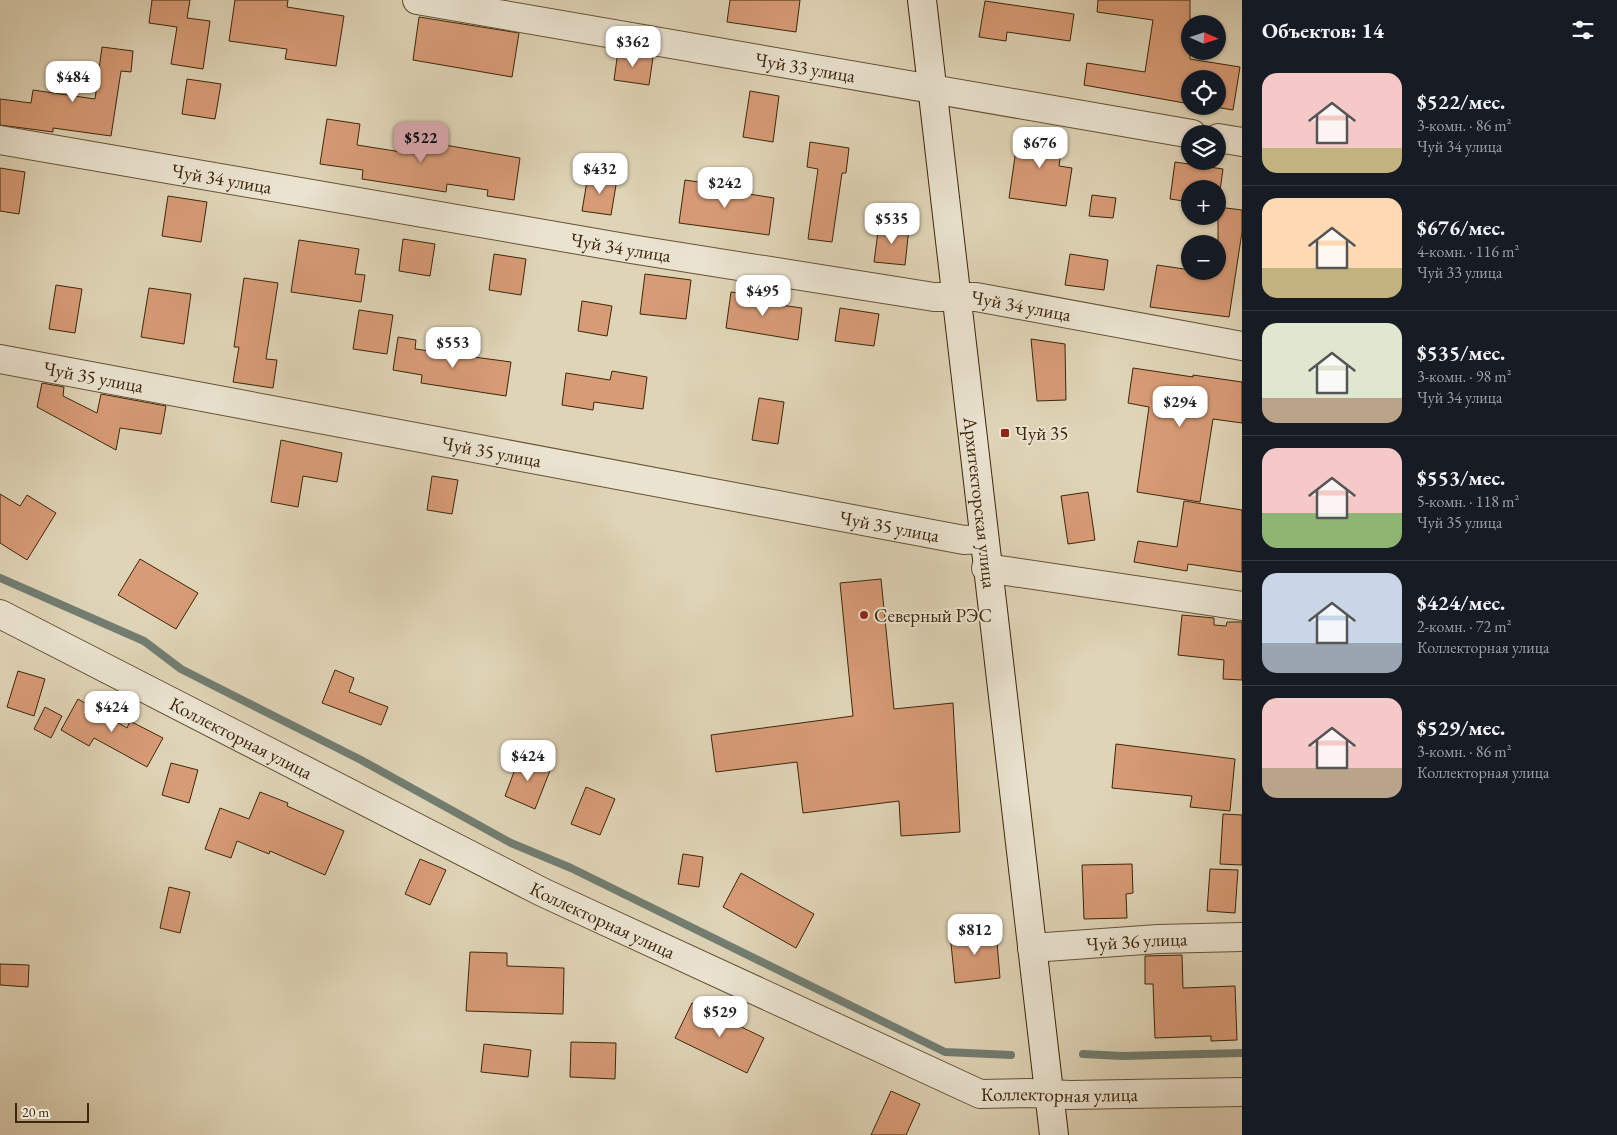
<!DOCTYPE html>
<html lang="ru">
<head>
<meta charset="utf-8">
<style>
	:root { --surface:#171b24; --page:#20242c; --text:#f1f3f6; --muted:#9ea1a6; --line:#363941; --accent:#c59692 }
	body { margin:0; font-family:"EB Garamond",serif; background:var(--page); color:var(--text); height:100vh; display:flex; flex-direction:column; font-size:19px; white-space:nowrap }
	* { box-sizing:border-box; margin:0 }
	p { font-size:16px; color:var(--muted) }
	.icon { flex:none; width:28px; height:28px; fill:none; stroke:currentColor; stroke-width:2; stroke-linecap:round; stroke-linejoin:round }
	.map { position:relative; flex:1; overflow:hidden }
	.panel { display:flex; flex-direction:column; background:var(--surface); width:375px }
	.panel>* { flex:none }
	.needle { width:32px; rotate:93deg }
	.tools { position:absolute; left:1181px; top:15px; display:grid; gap:10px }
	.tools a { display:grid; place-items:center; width:45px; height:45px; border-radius:50%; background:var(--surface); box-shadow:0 1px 4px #0004; font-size:25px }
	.scale { position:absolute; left:15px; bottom:12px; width:74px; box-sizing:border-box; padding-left:5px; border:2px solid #3e260a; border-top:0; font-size:14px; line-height:18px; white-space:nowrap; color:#3e260a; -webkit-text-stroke:4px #eae3d0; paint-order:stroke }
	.price { position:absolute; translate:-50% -42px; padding:0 11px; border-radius:10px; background:#fff; color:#222; font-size:16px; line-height:32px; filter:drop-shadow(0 1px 2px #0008) }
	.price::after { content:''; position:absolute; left:50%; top:30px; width:15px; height:11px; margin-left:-8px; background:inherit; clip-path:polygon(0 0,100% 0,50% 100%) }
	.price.current { background:var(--accent); color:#111 }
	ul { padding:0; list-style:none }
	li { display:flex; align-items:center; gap:15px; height:125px; padding:0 20px }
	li+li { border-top:1px solid var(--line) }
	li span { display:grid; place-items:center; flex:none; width:140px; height:100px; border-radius:15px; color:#555 }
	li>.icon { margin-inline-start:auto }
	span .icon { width:60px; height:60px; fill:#fffc; stroke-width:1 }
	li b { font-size:21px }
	h2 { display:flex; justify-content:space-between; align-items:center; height:60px; padding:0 20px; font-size:21px }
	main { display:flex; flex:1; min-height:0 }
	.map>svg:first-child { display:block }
</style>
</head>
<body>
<main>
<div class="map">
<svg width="1242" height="1135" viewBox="0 0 1242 1135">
	<rect width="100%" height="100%" fill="#dfd4b6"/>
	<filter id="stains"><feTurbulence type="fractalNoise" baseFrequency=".004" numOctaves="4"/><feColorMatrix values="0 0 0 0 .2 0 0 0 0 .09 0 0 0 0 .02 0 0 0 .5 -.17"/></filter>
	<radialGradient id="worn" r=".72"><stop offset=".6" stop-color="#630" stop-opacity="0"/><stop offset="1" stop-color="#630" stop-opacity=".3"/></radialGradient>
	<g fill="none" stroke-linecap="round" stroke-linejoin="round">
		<path stroke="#727d71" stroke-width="8" d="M0,578L144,641L181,669L361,760L511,843L571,868L945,1052L1011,1055
			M1083,1054L1122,1056L1242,1053"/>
	</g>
	<path fill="#d79b76" stroke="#3e260a" d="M152,0H190L187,18L210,21L203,69L171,64L177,27L149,23Z
		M235,0H288L287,7L344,16L336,66L285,59L287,49L229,41Z
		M730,0H800L796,32L727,22Z
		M1098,0H1190V59L1240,67L1233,110L1209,106H1218V79H1190V104L1084,85L1087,63L1145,72L1153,20L1097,12Z
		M985,1L1074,14L1070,41L1007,32L1006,41L979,37Z
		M419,17L519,33L512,77L413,60Z
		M102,47L133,51L131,72L121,71L111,136L53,128V132L0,125V99L31,103L33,90L95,99Z
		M618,51L653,57L649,85L614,80Z
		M187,79L221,84L215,119L182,114Z
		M750,91L779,96L773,142L743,137Z
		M327,119L360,124L357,145L414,154L416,140L520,158L514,200L487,196L488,190L447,184L446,192L362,179L363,170L320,164Z
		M1019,129L1063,136L1059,166L1072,168L1066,206L1009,198Z
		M810,142L849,148L846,173H842L832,242L808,239L818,169L807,167Z
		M1175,162L1223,169L1218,206V189H1190V202L1170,199Z
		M0,168L25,172L19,214L0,211Z
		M588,175L617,179L611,215L582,211Z
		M685,180L725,186L724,190L774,198L769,235L679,223Z
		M1092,195L1116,198L1113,218L1089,216Z
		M168,196L207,202L201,242L162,236Z
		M1218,207L1242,210V232L1229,317L1150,307L1157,265L1218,274Z
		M879,224L909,228L905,265L874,262Z
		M403,239L435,244L430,276L399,271Z
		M299,240L359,249L355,274L365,275L361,302L291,292Z
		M494,254L526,259L521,295L489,290Z
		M1070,254L1108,260L1104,290L1065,285Z
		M645,274L691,280L686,319L640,314Z
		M244,278L278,283L266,359L277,360L273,388L233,382L239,347H234Z
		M56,285L82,289L75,333L49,329Z
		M149,288L191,294L184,344L141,337Z
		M731,292L766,297V303L802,308L798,340L726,328Z
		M582,301L612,306L607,336L578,331Z
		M840,308L879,314L874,346L835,341Z
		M359,310L393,315L387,354L353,349Z
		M398,337L416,340L415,349L511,362L506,396L421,383L422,375L393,370Z
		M1031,339L1065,344L1066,400L1037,401Z
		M1133,368L1193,377V375L1242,382V423L1213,419L1200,502L1137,492L1149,407L1128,403Z
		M612,371L647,377L643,409L594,402L593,410L562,405L566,373L610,380Z
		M42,383L64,387L63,396L97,413L101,394L166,406L161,434L120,428L116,450L37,407Z
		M759,398L784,402L778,444L752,440Z
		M281,440L342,453L337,482L303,476L298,507L271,502Z
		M432,476L458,480L452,514L427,510Z
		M1088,492L1095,540L1068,544L1061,496Z
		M0,494L20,506L27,495L56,513L27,560L0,543Z
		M1184,501L1242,510V572L1188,564L1187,571L1134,562L1138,541L1177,547Z
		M140,559L198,593L176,629L118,595Z
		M881,579L894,709L953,703L960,832L901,836L899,801L803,813L797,762L716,772L711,735L853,716L840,583Z
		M1182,615L1214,618V625L1226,626L1227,622H1242V680L1223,679L1224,660L1178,655Z
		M335,670L354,678L349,692L388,707L381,725L322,703Z
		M18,671L45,679L34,716L7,707Z
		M78,699L127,728L130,721L163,738L147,767L94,738L89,746L61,730Z
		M45,707L62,716L51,738L34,729Z
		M1116,744L1235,759L1230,811L1190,807L1192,796L1112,788Z
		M520,756L551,768L535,809L505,796Z
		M171,763L198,770L189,803L162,795Z
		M586,787L615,799L600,835L571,824Z
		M260,792L288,803L287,806L344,831L325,875L270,851L269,854L237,841L231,858L205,849L220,808L249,819Z
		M1223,814L1242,815V865L1220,864Z
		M683,854L703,857L699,887L678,884Z
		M420,859L446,870L430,905L405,894Z
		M1132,864L1133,893L1126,894L1127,918L1084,919L1082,865Z
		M1210,869L1238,870L1235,913L1207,911Z
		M741,873L814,914L796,948L723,907Z
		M169,887L190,892L180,933L160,928Z
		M996,930L1000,978L955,983L950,934Z
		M470,952L507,953V966L564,968L563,1014L466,1011Z
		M1182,955L1183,988L1235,986L1237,1040L1211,1041V1036L1155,1038L1153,984H1145V956Z
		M0,964L29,965L28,987L0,985Z
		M692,1003L764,1038L747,1073L675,1038Z
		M571,1042L616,1043L615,1079L570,1077Z
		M484,1044L531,1050L528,1077L481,1072Z
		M891,1091L920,1104L906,1135H871Z"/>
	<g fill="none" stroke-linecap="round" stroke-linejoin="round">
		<defs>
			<g id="street">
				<path id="s1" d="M417,0L1192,134"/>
				<path d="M1218,138L1242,142"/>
				<path id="s2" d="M0,140L631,249L934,297H976L1242,346"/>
				<path id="s3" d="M0,359L964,540L984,539"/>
				<path d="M986,568L1242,606"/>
				<path id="s4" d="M0,614L542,892L980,1094L1029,1093L1070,1095L1242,1092"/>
				<path id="s5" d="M1032,948L1158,939L1242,937"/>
			</g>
			<g id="secondary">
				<path id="s6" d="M922,0L1054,1135"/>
			</g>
		</defs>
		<use href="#street" stroke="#665235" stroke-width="30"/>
		<use href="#secondary" stroke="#3e260a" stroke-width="30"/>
		<use href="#street" stroke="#eae3d0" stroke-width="28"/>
		<use href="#secondary" stroke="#eae3d0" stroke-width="28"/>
	</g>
	<g fill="#8f2418" stroke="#eae3d0" stroke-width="2">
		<rect x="1000" y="428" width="10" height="10" rx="2.5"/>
		<circle cx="864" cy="615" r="5"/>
	</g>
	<g text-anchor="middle" stroke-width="4" stroke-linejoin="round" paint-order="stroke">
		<g font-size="19" fill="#3e260a" stroke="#eae3d0">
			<text dy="7" stroke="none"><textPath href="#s1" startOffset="394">Чуй 33 улица</textPath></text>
			<text dy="7" stroke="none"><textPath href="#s2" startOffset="225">Чуй 34 улица</textPath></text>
			<text dy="7" stroke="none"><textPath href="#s2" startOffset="630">Чуй 34 улица</textPath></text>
			<text dy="7" stroke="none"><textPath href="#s2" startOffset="1035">Чуй 34 улица</textPath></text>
			<text dy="7" stroke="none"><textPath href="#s3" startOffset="95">Чуй 35 улица</textPath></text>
			<text dy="7" stroke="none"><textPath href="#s3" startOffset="500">Чуй 35 улица</textPath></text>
			<text dy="7" stroke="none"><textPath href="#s6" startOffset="506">Архитекторская улица</textPath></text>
			<text dy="7" stroke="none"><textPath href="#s3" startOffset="905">Чуй 35 улица</textPath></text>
			<text dy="7" stroke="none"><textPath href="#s4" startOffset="271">Коллекторная улица</textPath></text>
			<text dy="7" stroke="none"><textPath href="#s4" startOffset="676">Коллекторная улица</textPath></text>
			<text dy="7" stroke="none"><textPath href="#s5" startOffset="105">Чуй 36 улица</textPath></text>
			<text dy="7" stroke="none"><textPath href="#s4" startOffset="1171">Коллекторная улица</textPath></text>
		</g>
		<g font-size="19" fill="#3e260a" stroke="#eae3d0" text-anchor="start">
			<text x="1015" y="440">Чуй 35</text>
			<text x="874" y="622">Северный РЭС</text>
		</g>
	</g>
	<rect width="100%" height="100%" filter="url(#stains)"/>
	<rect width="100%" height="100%" fill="url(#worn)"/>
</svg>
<div class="tools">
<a><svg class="needle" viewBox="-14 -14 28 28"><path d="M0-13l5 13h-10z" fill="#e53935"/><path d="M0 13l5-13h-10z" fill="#9ea1a6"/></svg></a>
<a><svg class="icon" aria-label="locate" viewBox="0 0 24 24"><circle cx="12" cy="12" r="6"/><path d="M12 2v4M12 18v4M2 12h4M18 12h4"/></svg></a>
<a><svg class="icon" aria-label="layers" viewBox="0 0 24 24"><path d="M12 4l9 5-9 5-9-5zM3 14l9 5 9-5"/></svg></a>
<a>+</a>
<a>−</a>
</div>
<div class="scale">20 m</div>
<b class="price" style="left:633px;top:68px">$362</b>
<b class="price" style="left:73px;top:103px">$484</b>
<b class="price current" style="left:421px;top:164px">$522</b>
<b class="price" style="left:1040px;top:169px">$676</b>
<b class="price" style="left:600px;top:195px">$432</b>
<b class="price" style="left:725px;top:209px">$242</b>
<b class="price" style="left:892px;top:245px">$535</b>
<b class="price" style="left:763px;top:317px">$495</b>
<b class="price" style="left:453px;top:369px">$553</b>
<b class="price" style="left:1180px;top:428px">$294</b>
<b class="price" style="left:112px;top:733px">$424</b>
<b class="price" style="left:528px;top:782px">$424</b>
<b class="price" style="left:975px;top:956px">$812</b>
<b class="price" style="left:720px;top:1038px">$529</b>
</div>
<section class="panel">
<h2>Объектов: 14<svg class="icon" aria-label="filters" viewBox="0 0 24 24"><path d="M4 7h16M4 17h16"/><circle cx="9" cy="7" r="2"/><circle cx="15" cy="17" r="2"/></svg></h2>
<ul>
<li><span style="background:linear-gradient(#f6c9c9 75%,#c2b280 0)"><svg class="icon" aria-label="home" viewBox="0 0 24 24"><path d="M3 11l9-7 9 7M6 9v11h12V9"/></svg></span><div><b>$522/мес.</b><p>3-комн. · 86 m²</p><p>Чуй 34 улица</p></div></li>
<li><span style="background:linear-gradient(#ffd9b3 70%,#c2b280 0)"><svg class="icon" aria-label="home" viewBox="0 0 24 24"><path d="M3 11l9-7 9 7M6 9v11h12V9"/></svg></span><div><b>$676/мес.</b><p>4-комн. · 116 m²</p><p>Чуй 33 улица</p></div></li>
<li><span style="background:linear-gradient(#dfe7d0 75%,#b9a48a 0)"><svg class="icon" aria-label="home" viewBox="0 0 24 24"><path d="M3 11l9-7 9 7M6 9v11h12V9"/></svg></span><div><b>$535/мес.</b><p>3-комн. · 98 m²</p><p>Чуй 34 улица</p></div></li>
<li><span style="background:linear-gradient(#f6c9c9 65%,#8fb573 0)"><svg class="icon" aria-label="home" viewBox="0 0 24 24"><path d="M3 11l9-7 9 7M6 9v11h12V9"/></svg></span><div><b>$553/мес.</b><p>5-комн. · 118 m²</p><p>Чуй 35 улица</p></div></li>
<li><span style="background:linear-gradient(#c9d6e8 70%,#9aa5b1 0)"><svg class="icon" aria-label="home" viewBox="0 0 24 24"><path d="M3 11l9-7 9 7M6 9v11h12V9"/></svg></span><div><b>$424/мес.</b><p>2-комн. · 72 m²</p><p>Коллекторная улица</p></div></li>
<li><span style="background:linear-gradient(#f6c9c9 70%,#b9a48a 0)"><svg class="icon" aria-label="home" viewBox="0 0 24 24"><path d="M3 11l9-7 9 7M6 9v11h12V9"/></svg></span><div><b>$529/мес.</b><p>3-комн. · 86 m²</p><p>Коллекторная улица</p></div></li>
</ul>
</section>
</main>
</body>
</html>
